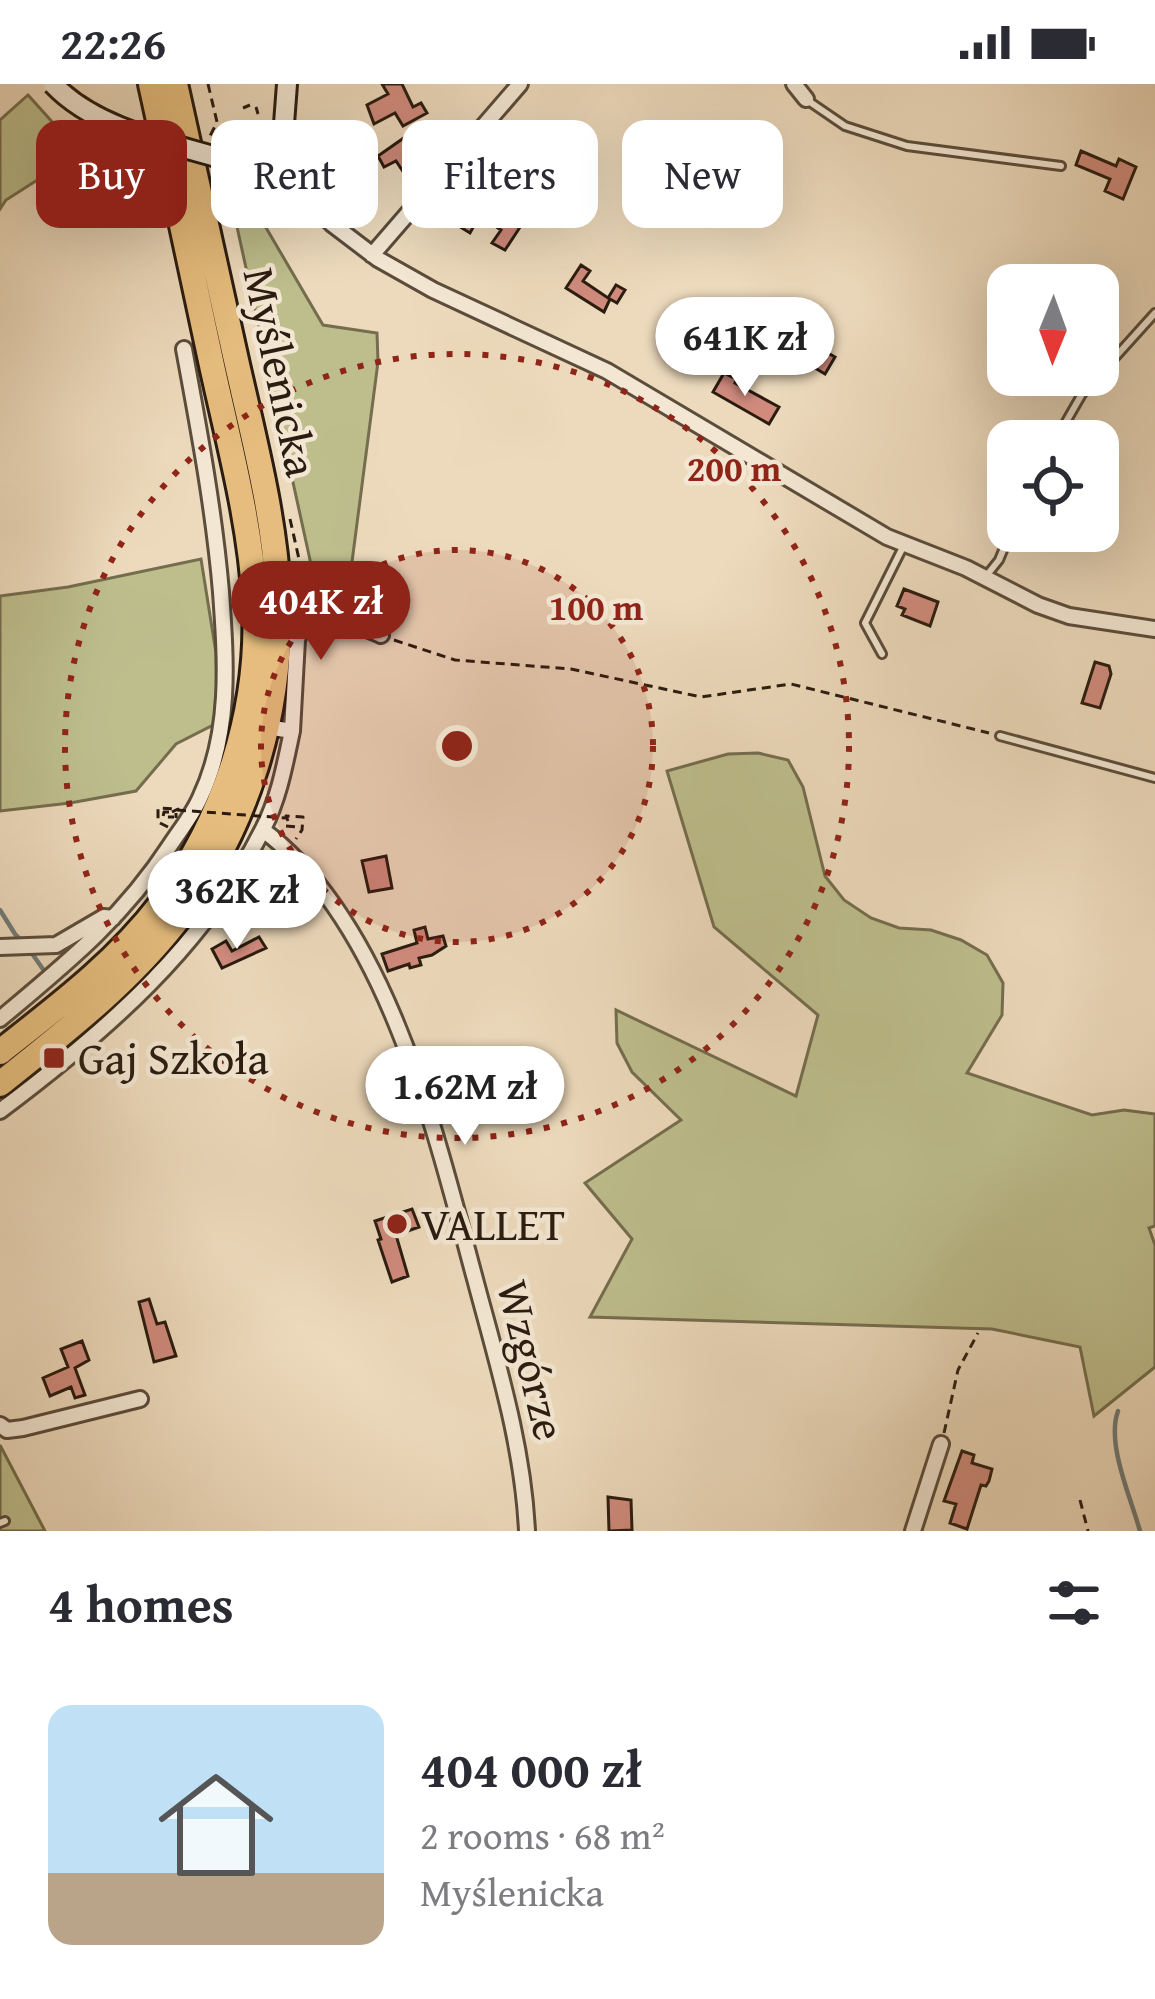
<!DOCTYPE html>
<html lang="en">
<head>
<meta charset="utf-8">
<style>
	:root { --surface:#fff; --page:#f2f2f3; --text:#2b2b33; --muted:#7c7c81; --accent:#8f2418 }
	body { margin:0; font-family:"Gentium Book Plus",serif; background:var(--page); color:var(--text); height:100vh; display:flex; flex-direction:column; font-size:45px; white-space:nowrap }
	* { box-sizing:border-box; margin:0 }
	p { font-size:39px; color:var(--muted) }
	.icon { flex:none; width:66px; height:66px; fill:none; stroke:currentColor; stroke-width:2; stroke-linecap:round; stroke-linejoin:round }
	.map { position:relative; height:1447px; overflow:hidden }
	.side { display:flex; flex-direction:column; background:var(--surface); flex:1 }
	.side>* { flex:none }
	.banner { position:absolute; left:36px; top:36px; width:1083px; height:108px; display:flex; gap:24px }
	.needle { width:78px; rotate:181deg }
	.controls { position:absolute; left:987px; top:180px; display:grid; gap:24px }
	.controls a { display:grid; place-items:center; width:132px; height:132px; border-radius:24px; background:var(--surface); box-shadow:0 12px 48px #0002; font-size:60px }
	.price { position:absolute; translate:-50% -102px; padding:0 27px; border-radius:42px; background:#fff; color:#222; font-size:39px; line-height:78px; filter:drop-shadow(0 3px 6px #0008) }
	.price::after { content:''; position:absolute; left:50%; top:72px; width:36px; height:27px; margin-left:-18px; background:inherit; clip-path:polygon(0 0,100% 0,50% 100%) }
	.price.current { background:var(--accent); color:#fff }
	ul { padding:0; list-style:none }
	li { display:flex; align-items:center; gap:36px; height:300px; padding:0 48px }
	li span { display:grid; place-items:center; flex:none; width:336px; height:240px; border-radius:24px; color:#555 }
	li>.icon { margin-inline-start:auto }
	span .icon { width:144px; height:144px; fill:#fffc; stroke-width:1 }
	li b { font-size:51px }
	h2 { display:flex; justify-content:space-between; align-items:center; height:144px; padding:0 48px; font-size:51px }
	.tag { padding:0 42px; border-radius:24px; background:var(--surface); box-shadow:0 12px 48px #0002; font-size:42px; line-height:108px }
	.tag.current { background:var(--accent); color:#fff }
	.status { display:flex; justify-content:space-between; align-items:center; height:84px; padding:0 60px; background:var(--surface); direction:ltr }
	.status svg { height:33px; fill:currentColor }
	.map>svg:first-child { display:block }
</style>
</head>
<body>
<div class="status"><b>22:26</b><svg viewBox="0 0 49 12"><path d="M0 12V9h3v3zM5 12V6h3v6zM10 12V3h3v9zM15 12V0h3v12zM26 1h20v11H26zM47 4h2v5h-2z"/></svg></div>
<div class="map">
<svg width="1155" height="1447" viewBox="0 0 1155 1447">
	<rect width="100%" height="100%" fill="#eddabc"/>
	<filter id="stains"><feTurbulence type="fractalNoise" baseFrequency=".00167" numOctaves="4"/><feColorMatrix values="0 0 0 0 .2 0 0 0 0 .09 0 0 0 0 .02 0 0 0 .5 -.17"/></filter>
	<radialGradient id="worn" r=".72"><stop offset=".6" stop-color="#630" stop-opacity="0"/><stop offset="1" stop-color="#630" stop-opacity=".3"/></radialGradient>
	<path fill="#bebe8d" stroke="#746d4e" stroke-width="3" d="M28,11L55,41L85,57L56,84L6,116L0,125V36Z
		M232,120L258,130L323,241L377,249L378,278L346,524L321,526Z
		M201,475L216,569L217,639L176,660L136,707L70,719L0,727V512L68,503Z
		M758,669L788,676L803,703L825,792L844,816L871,834L899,844L931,846L961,856L987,871L1003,899L1002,931L967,989L1092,1031L1124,1026L1155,1030V1142L1149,1144L1155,1161V1283L1094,1332L1080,1263L992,1245L590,1233L632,1155L585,1099L681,1036L632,988L617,959L616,926L796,1012L818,931L714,843L667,687L728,670Z
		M0,1361L45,1447H0Z"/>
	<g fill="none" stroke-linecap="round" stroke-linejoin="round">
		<path stroke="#707a77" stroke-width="4.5" d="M0,826L15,850L24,859
			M31,868L47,891
			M1118,1327C1106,1360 1131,1414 1140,1447"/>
	</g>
	<path fill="#d08b7d" stroke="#2a1c10" stroke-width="3" d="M382,0H402L413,23L421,19L427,29L403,42L395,29L374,40L367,21L388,10Z
		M408,51L419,71L426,67L431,78L406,92L396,77L384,83L378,72Z
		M1081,67L1116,82L1119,75L1136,83L1123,115L1105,107L1110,95L1076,81Z
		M450,98L465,106L458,118L480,131L470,149L457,141L459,137L431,121Z
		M514,107L537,122L530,133L528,131L505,166L492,159L501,146L498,144L502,138L496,134Z
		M581,181L590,187L583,197L608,214L616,201L625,206L617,219L610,215L604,228L566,204Z
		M786,231L804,242L798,252L835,273L825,290L800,275L802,271L773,253Z
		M724,289L736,295L735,299L779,323L769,340L713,308Z
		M904,505L938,518L930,542L902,531L905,525L897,522Z
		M1095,578L1109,582L1111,590L1100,624L1082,619Z
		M267,771L276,776L273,781L289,798L268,820L262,815L258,820L248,812L262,796L257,787Z
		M386,772L392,804L369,808L362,777Z
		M425,843L428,855L443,852L446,862L432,871L419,874L421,881L410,884L409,880L388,887L382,870L417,859L414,846Z
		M259,853L266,864L222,884L212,865L226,857L232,867Z
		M412,1125L419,1143L396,1151L408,1192L392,1198L378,1156L381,1155L375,1137Z
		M149,1215L157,1240L165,1238L176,1272L154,1278L139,1218Z
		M82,1257L89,1276L75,1284L85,1311L75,1314L71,1303L50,1312L43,1294L68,1283L61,1265Z
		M962,1367L974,1371L972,1379L992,1385L989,1397L986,1402L981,1401L967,1445L950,1439L956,1420L944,1417Z
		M608,1413L631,1416L632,1446L609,1447Z"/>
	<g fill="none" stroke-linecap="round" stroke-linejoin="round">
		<defs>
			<path id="lane" d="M807,16L845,42L907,62L1061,82
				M491,36L582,110
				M1055,357L1082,310L1155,229
				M987,491L999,476L1011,447
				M882,570L865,539L903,463
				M1000,652L1155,694
				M0,1439L5,1437"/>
			<path id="street" d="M794,0L806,15
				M271,91L303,111L332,140L378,175L433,206L607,287L887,453L966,484L1038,521L1069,532L1155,545
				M372,171L520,0
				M292,647L297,556C309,517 356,540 381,551
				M263,746C388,840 436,1051 475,1195C497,1278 523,1361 527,1447
				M0,863L56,861L104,833L113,834
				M0,935C67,879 123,834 171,760C181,745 193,730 200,714C231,649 226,578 221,508C214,426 199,346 184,265
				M0,1027C104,949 204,863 263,745C279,714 285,680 292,647L267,643
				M0,1341L7,1346L23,1344L140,1315
				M913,1447L941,1360"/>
			<path id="secondary" d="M237,79L271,91L283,53L287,0"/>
			<path id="highway" d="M0,968C57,923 116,879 161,820C225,735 260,627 255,520C251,441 230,363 213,286C193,191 172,95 151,0
				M0,1000C61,951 125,902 174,840C247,746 284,627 278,508C274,430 253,352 236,276C216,184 196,92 175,0"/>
		</defs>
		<use href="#lane" stroke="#5b4c3b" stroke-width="12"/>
		<use href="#street" stroke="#5b4c3b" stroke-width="20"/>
		<use href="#secondary" stroke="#2a1c10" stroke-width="24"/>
		<use href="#highway" stroke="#2a1c10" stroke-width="30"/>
		<path stroke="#2a1c10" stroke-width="3" stroke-dasharray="9 6" stroke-linecap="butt" d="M208,0L217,38L208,56
			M256,23L258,30
			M243,24L250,21
			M216,89L226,138
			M290,435L301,484L305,526
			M394,556L455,576L571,585L701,613L791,600L989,649
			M169,728H164L163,733H174
			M288,737L286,732L303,733L302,746L296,755
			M286,742L297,743
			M168,743L158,738V724L178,725L172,728
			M944,1349L958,1286L978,1249
			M1080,1416L1088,1447"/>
		<use href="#lane" stroke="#f3e7d3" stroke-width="6"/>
		<use href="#street" stroke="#f3e7d3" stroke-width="14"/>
		<use href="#secondary" stroke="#f3e7d3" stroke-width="18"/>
		<use href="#highway" stroke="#e6bd7e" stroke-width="24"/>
		<defs>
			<path id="secondary-bridge" d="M53,0C97,47 176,60 237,79"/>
		</defs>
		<use href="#secondary-bridge" stroke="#2a1c10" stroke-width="24" stroke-linecap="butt"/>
		<path stroke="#2a1c10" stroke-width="3" stroke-dasharray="9 6" stroke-linecap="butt" d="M177,726L286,734
			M176,734V729"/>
		<use href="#secondary-bridge" stroke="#f3e7d3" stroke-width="18"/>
	</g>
	<circle cx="457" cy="662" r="196" fill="#8f2418" fill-opacity=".12"/>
	<g fill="none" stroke="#8f2418" stroke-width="6" stroke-dasharray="6 12">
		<circle cx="457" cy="662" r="196"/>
		<circle cx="457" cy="662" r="392"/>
	</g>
	<g fill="#8f2418" stroke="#f3e7d3" stroke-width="4.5">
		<rect x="42" y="962" width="24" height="24" rx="6"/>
		<circle cx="397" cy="1140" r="12"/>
	</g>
	<g text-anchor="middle" stroke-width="9" stroke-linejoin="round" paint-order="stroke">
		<g font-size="45" fill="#2a1c10" stroke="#f3e7d3">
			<text transform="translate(281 288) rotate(78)" y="16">Myślenicka</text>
			<text transform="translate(532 1276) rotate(76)" y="16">Wzgórze</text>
		</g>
		<g font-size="45" fill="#2a1c10" stroke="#f3e7d3" text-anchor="start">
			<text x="78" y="990">Gaj Szkoła</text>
			<text x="421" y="1156">VALLET</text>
		</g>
	</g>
	<circle cx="457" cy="662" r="18" fill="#8f2418" stroke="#f3e7d3" stroke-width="6"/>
	<g font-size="36" text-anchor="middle" font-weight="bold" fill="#8f2418" stroke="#f3e7d3" stroke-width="9" stroke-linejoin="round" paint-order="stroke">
		<text x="734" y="397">200 m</text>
		<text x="596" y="536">100 m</text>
	</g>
	<rect width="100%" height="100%" filter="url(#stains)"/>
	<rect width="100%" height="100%" fill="url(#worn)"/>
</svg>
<div class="controls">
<a><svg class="needle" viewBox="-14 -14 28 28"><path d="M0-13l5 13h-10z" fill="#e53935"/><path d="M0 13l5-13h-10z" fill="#7c7c81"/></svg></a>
<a><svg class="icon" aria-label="locate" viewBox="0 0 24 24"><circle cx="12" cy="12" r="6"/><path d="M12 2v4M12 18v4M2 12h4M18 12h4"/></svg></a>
</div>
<b class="price" style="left:745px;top:315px">641K zł</b>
<b class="price current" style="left:321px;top:579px">404K zł</b>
<b class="price" style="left:237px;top:868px">362K zł</b>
<b class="price" style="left:465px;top:1064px">1.62M zł</b>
<div class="banner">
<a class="tag current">Buy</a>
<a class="tag">Rent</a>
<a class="tag">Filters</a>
<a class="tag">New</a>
</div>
</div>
<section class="side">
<h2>4 homes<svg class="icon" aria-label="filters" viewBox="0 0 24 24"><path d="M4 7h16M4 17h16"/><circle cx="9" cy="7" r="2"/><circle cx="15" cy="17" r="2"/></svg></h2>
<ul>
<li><span style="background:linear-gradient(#bfe0f5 70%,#b9a48a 0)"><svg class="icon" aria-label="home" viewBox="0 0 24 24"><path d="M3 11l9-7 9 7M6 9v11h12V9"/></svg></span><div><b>404 000 zł</b><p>2 rooms · 68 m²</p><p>Myślenicka</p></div></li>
</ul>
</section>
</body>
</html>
